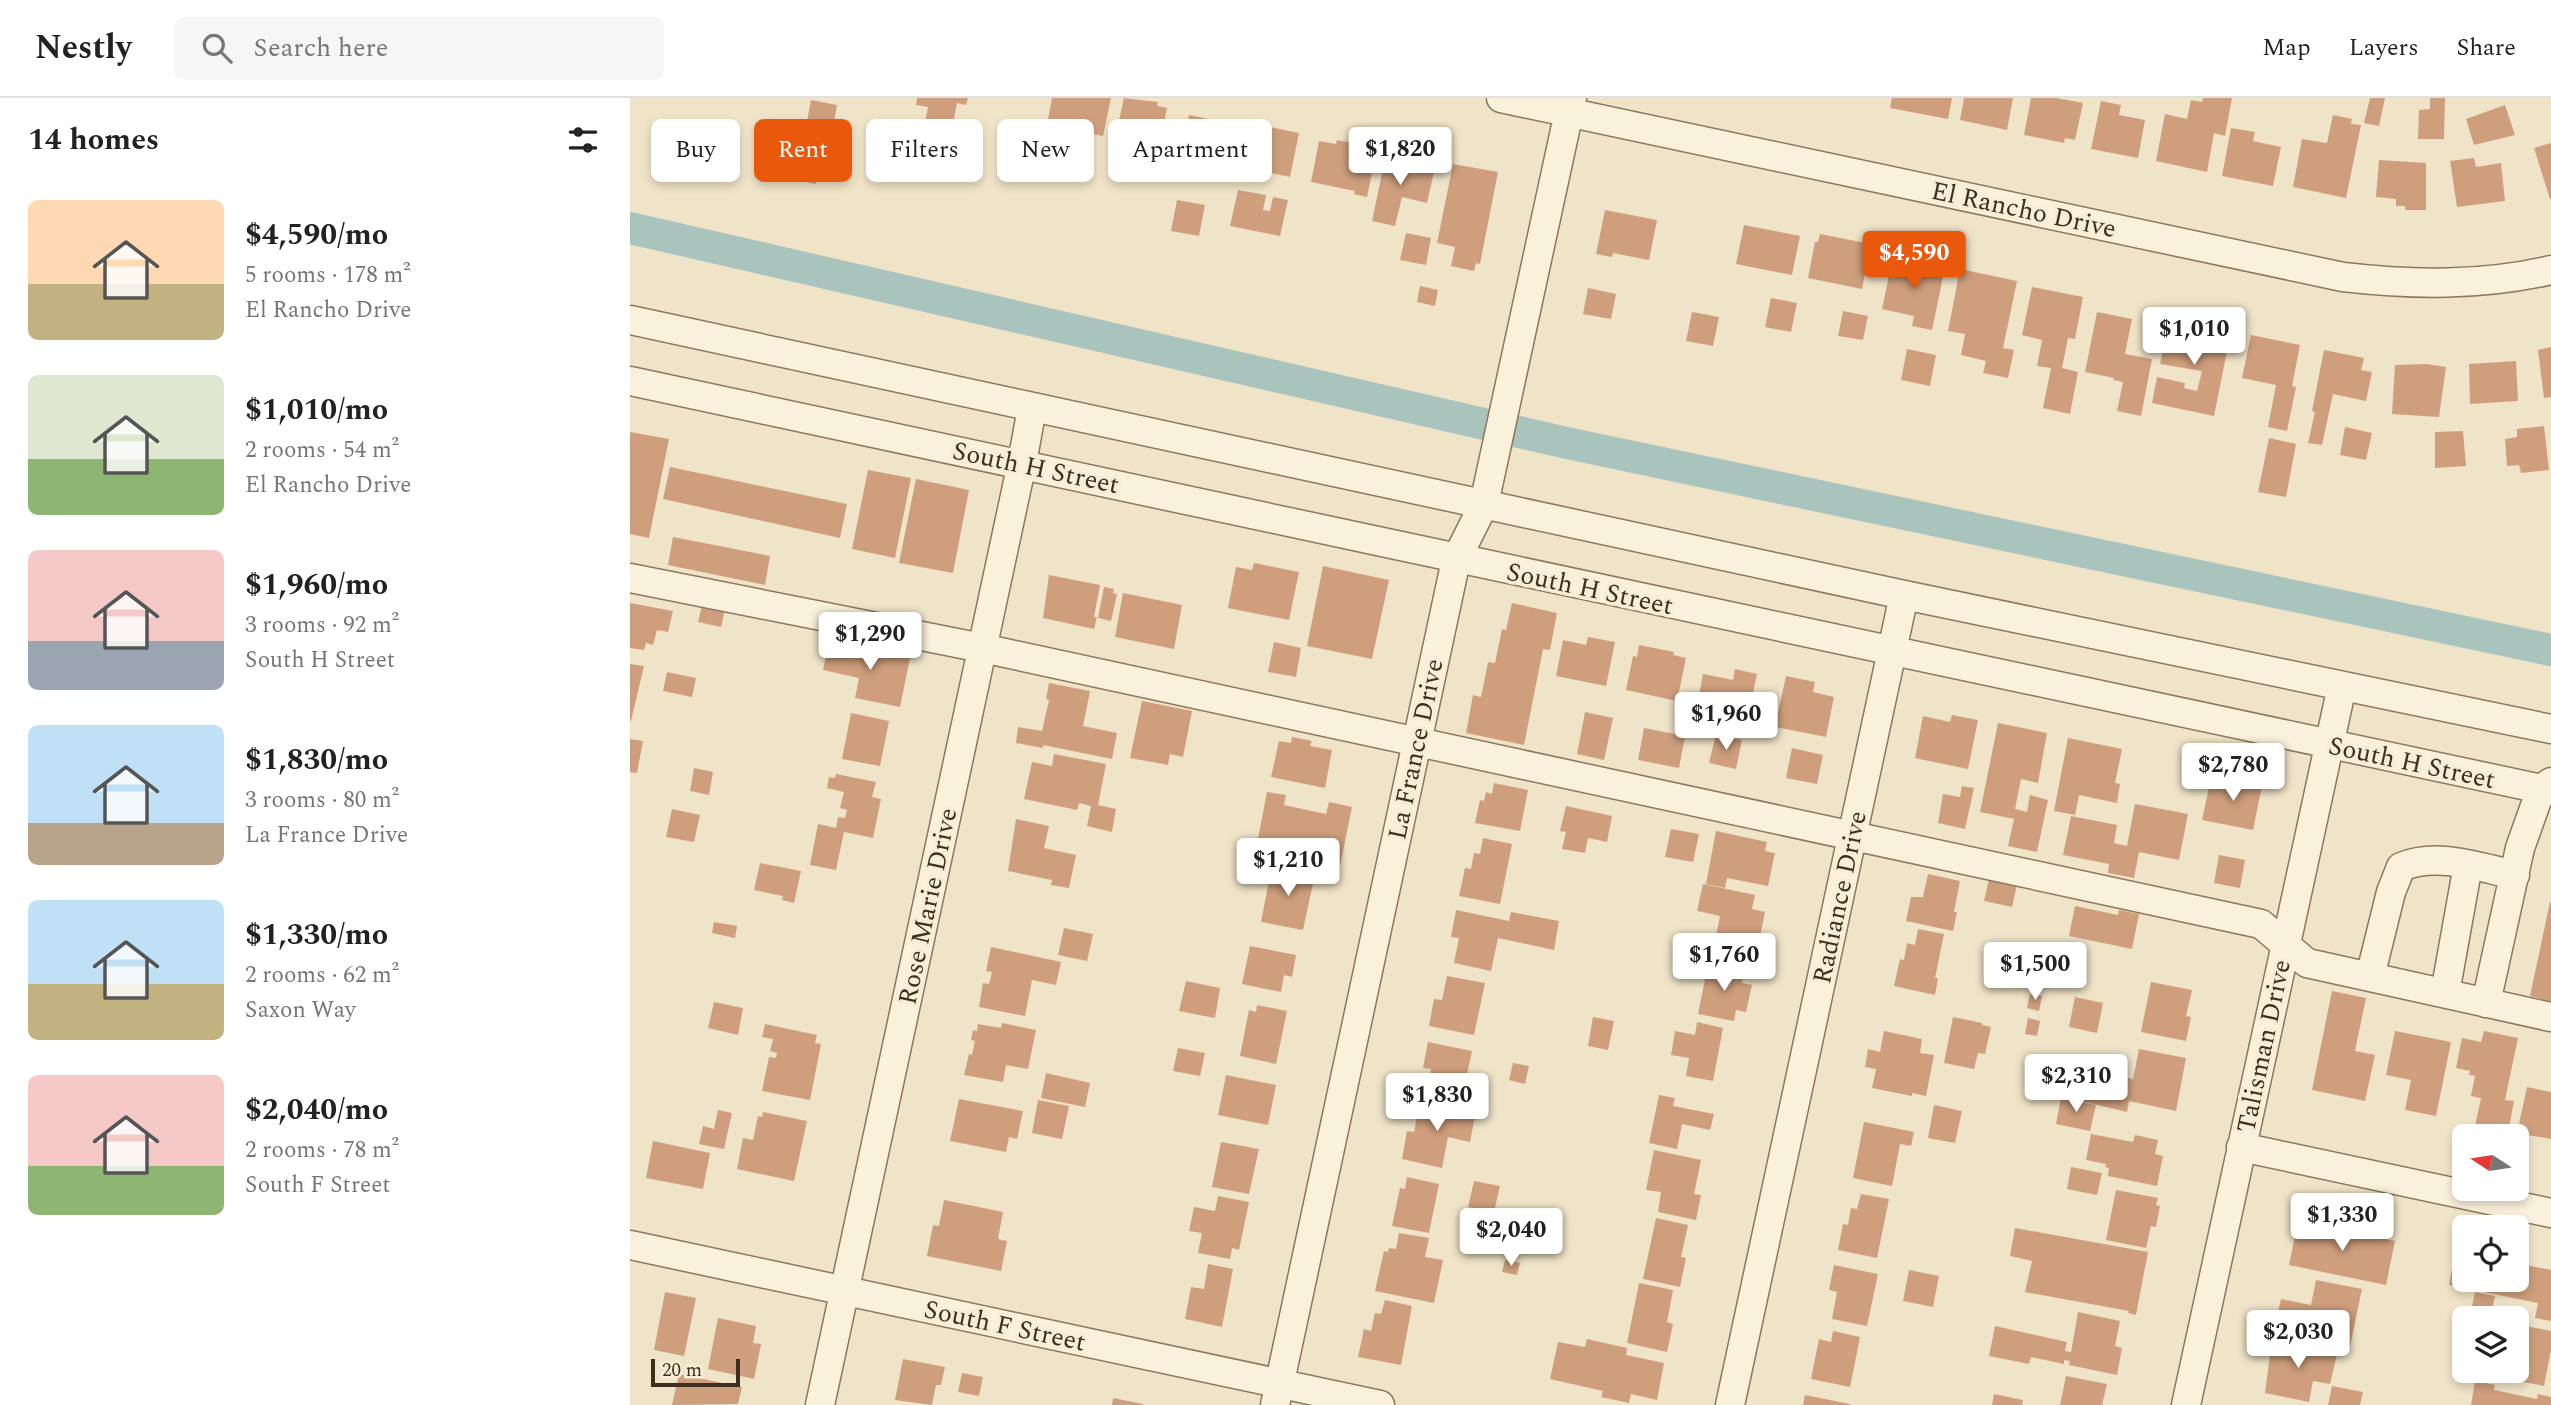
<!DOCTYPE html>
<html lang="en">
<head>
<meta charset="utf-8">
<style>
	:root { --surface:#fff; --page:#f6f6f6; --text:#222; --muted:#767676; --line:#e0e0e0; --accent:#ea580c }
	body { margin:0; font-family:Spectral,serif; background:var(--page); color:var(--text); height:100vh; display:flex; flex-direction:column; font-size:26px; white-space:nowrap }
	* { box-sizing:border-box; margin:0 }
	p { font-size:23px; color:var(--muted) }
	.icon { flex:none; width:38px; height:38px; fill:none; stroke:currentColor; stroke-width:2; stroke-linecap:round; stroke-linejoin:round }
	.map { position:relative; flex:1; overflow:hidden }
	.panel { display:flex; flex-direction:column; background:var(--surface); width:630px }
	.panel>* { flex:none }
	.top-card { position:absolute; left:21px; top:21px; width:665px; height:63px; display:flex; gap:14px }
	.needle { width:46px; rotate:282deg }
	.fabs { position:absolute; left:1822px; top:1026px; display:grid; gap:14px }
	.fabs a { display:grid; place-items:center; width:77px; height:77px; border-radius:10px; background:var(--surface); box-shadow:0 4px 10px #0003; font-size:35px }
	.scale { position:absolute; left:21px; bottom:18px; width:89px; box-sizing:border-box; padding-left:7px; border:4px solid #3d2e20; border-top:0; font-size:19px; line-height:24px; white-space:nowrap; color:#3d2e20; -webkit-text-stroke:5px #f7eed8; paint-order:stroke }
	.price { position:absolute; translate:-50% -60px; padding:0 16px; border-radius:7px; background:#fff; color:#222; font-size:23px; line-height:46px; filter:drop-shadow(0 2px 4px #0008) }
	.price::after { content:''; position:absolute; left:50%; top:42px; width:21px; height:16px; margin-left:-10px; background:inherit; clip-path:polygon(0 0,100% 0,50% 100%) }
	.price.current { background:var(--accent); color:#fff }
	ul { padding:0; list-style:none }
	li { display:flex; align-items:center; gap:21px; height:175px; padding:0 28px }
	li span { display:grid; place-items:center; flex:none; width:196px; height:140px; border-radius:10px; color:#555 }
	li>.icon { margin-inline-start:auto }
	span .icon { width:84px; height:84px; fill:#fffc; stroke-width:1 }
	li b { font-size:30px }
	h2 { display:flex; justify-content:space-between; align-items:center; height:84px; padding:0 28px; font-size:30px }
	.pill { padding:0 24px; border-radius:10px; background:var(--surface); box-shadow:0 4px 10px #0003; font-size:24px; line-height:63px }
	.pill.current { background:var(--accent); color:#fff }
	header { display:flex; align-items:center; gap:42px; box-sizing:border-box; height:98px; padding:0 35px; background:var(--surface); border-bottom:2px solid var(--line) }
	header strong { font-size:33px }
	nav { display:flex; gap:38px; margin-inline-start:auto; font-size:24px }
	.search { width:490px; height:63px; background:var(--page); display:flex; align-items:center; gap:18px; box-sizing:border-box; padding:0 24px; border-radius:10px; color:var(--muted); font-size:26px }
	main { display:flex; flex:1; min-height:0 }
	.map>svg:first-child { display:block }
</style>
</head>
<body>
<header>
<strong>Nestly</strong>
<div class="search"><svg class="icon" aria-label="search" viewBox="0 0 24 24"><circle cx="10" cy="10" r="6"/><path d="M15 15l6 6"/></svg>Search here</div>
<nav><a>Map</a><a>Layers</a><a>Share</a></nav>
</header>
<main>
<section class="panel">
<h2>14 homes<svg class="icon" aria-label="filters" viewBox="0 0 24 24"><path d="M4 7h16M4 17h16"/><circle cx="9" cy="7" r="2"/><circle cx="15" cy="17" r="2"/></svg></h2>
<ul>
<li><span style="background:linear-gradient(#ffd9b3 60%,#c2b280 0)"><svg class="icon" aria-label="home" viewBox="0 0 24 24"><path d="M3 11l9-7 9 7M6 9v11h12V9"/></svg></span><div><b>$4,590/mo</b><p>5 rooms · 178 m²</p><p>El Rancho Drive</p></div></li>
<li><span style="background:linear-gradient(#dfe7d0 60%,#8fb573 0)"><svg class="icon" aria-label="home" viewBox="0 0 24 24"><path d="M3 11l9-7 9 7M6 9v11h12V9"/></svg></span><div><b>$1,010/mo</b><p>2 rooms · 54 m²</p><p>El Rancho Drive</p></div></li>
<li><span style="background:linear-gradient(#f6c9c9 65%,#9aa5b1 0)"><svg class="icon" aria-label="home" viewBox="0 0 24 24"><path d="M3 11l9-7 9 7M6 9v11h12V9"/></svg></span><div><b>$1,960/mo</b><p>3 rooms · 92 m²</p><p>South H Street</p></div></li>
<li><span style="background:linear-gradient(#bfe0f5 70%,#b9a48a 0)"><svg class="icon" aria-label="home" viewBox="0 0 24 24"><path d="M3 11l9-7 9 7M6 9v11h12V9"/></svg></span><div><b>$1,830/mo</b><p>3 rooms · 80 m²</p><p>La France Drive</p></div></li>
<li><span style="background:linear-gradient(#bfe0f5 60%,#c2b280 0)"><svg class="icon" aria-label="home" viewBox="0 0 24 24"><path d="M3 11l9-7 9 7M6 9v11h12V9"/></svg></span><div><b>$1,330/mo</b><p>2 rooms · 62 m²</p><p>Saxon Way</p></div></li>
<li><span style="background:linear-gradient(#f6c9c9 65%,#8fb573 0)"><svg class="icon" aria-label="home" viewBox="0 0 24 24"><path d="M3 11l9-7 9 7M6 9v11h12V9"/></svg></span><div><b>$2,040/mo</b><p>2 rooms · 78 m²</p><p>South F Street</p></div></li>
</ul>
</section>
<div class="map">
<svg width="1921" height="1307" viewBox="0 0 1921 1307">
	<rect width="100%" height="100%" fill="#f0e4c8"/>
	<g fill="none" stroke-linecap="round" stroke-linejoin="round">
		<path stroke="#a9c4bc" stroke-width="32" d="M0,130L937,345L1921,552"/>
	</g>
	<path fill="#cf9f7d" d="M287,0H338L336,7L327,5L321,35L294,30L298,9L286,7Z
		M422,0H481L473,38L417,27Z
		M494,0L528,4L527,8L537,10L533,30L539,31L535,49L501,42L500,48L484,45Z
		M1262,0H1322L1318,21L1260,10Z
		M1334,0H1383L1377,32L1330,22Z
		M1401,0H1426L1453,5L1445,42L1435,40L1434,45L1394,37Z
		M1573,0H1602L1595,38L1584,35L1577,74L1526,63L1535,16L1557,21L1561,2L1572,4Z
		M1740,0H1755L1749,28L1734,25Z
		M1800,0H1815L1814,41H1788L1789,12L1800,11Z
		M181,2L207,7L202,35L196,34L186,86L160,81L171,28L176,29Z
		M1471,3L1491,7L1489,17L1515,22L1508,60L1461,51Z
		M1875,7L1885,37L1844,47L1836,21Z
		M559,17L608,27L601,62L552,52Z
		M1703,17L1722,21L1721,26L1731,27L1716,100L1663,89L1672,41L1697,45Z
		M247,21L274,27L268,56L241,50Z
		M626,26L669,35L660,79L617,70Z
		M1601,30L1625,34L1623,43L1651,49L1643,88L1592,78Z
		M312,35L339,40L331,79L304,74Z
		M707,42L747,50L737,99L724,96L725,93L681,84L689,43L706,46Z
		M1921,45V101H1920L1904,50Z
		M757,52L780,56L778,69L804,74L797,105L772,99L765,128L742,123Z
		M1844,60L1846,69L1871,65L1875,103L1827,109L1820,63Z
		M1749,62L1796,65V112H1775V108H1766V101L1746,99Z
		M823,66L868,74L850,166L846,165L844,173L821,168L825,149L807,145Z
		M608,92L636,97L633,112L640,113L643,99L658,102L650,138L600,128Z
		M547,102L575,107L569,138L541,133Z
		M975,112L1027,122L1019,162L983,155L982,159L966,156Z
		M1114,127L1170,138L1162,177L1106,166Z
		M776,135L801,140L796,167L770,162Z
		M1190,136L1241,146L1232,191L1178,180L1185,144H1188Z
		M1280,160L1306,165L1305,172L1314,174L1302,232L1282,228L1284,218L1252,211L1262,163L1279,166Z
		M1330,171L1387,183L1373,250L1384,252L1378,280L1353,275L1356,263L1331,257L1335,236L1318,233Z
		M790,188L808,192L805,208L787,204Z
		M1402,189L1453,199L1445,241L1438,240L1432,270L1448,274L1440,316L1413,310L1421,270L1407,268L1412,242L1392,237Z
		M958,190L986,196L981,221L953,216Z
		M1141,200L1167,205L1161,234L1135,229Z
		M1213,213L1238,218L1233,242L1208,238Z
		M1062,214L1089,219L1083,248L1056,243Z
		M1467,214L1502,221L1495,256L1522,261L1511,318L1487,313L1493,284L1483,282L1484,280L1455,274Z
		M1560,224L1601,233L1584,318L1522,305L1527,279L1555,285L1554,290L1567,293L1572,273L1530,266L1538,229L1558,233Z
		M1621,237L1670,247L1662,288L1666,289L1657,333L1638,329L1646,287L1612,280Z
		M1921,249V299L1914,300L1908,252Z
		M1277,251L1306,257L1300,288L1271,282Z
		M1694,252L1734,260L1731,272L1742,274L1736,303L1703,296L1692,347L1678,345L1685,314L1682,313Z
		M1886,263L1888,303L1840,306L1839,266Z
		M1796,266L1816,269L1809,319L1762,316L1765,267Z
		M1914,328L1919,372L1891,375L1889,367L1877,368L1875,341L1887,339V331Z
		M1715,329L1742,335L1736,362L1710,357Z
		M1833,333L1836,368L1805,370V334Z
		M0,334L39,341L19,440L0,436Z
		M1639,340L1666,346L1656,399L1628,394Z
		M40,369L217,406L210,440L33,401Z
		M238,372L281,380L265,460L222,451Z
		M286,381L339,392L323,475L269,465Z
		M43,439L140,458L135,487L38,467Z
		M624,465L669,474L659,522L598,510L606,469L622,472Z
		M693,468L759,482L742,561L677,548Z
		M419,477L470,487L464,519H467L464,531L413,520Z
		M474,489L484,491L483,495L487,496L481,523L468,520Z
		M493,495L552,507L544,551L485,539Z
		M0,505L43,513L38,534L27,532L23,547L16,545L14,552L0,550Z
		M882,505L927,515L920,552L913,551L894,647L836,635L843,597L851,599L858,564L865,565L872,531L876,532Z
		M72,507L95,511L91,529L68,524Z
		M958,539L985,544L976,588L926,578L933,542L956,547Z
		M199,544L280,560L270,609L225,600L229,580L193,572Z
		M644,544L671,550L666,579L638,574Z
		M1009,547L1044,554L1043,557L1056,560L1047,603L996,592L1003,558L1007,559Z
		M0,566L14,568L1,623H0Z
		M1105,571L1127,576L1118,618L1067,608L1073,576L1103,582Z
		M37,574L66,580L62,599L33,593Z
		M1156,578L1185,584L1183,594L1204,599L1196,639L1145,629Z
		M419,585L460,593L453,628L487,635L482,661L413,647V650L386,645L388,629L412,633L419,602L416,601Z
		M512,603L562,613L553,659L540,656L538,667L500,660Z
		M955,614L983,620L974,662L947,656Z
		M221,615L259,623L250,668L212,661Z
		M1322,617L1348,622L1338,671L1285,660L1293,618L1320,624Z
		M1368,625L1417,635L1408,685L1391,681L1385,711L1397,714L1400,697L1418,702L1407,754L1378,748L1384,721L1350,714Z
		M1014,630L1055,638L1049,670L1008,662Z
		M1086,636L1112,642L1106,671L1079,665Z
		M662,639L682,643L680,648L702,652L695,690L641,679L649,643L661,645Z
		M1438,640L1492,651L1485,685L1490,686L1487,705L1449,697L1445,717L1424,713Z
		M0,641L13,643L7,675L0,674Z
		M1162,650L1193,657L1187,686L1156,680Z
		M424,656L476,666L468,707L486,711L482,734L457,728L461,708L449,705L447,712L394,701L402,664L422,668Z
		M64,670L83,674L79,697L60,693Z
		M206,676L246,684L242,699L251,701L243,740L214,734L206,772L180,767L188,726L206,730L208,719L215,720L217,712L210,710L214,694L197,690L199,679L205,680Z
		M1614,679L1633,683L1623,732L1572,722L1581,680L1612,687Z
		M864,685L898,692L890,733L845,725L850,702L854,703L856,694L862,696Z
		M1332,688L1344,690L1335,731L1308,725L1313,696L1330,699Z
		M637,694L656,697L654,707L696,716L699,704L722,709L710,768L626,751Z
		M1505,706L1558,716L1549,762L1509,754L1504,780L1478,775L1479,766L1433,757L1441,718L1487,727L1484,745L1497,748Z
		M936,708L982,718L977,744L958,740L955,755L932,751L936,734L930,733Z
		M42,711L70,717L64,744L36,739Z
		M386,721L419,728L414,750L446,757L439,790L421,787L422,782L378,773Z
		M1041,731L1069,736L1063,764L1035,759Z
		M1086,733L1137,744L1135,753L1145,755L1138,788L1097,780L1095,790L1076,786Z
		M853,740L882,746L870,806L829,798L835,770L841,771L844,755L850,756Z
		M1589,757L1615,762L1610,790L1584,785Z
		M130,765L171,773L164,805L152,802L153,798L124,792Z
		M642,767L685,776L673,832L631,824Z
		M1298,776L1330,783L1324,814H1327L1323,833L1276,823L1281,799H1293Z
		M1360,777L1388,782L1382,809L1354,803Z
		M1073,786L1125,797L1122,811L1135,814L1125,862L1083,853L1090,818L1067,813Z
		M1920,804H1921V903L1900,898Z
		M1445,808L1488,817L1489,812L1509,816L1502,851L1439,838Z
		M826,812L879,823L881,814L929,823L924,852L868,840L861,873L824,865L829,840L821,839Z
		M84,824L107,828L105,840L82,835Z
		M434,830L463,836L457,863L428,857Z
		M1288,831L1314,836L1305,880H1308L1305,897L1264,888L1270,861L1274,862L1277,845L1285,847Z
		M620,848L666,857L662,879L654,877L651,894L612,886Z
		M361,849L431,864L426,887L402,882L395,918L349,909L353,885L359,886L362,874L356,873Z
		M1078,866L1114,873L1112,885L1122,887L1116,914L1106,912L1104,923L1068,916Z
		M817,878L855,885L844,937L799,928L804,901L812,902Z
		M556,883L590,890L585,920L549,913Z
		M1521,884L1562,892L1556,918L1561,919L1556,943L1511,934Z
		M1702,893L1736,900L1725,953L1745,957L1735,1003L1682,992Z
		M1400,896L1412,898L1409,913L1397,910Z
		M1445,899L1473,905L1467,935L1439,929Z
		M84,904L113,910L108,937L78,930Z
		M627,907L657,913L646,966L610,958L619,912L626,914Z
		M963,919L984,923L978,952L958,948Z
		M1323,919L1352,925V927L1361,929L1355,956L1348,955L1344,971L1314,965Z
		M1398,920L1410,923L1407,938L1395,936Z
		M1067,924L1093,930L1083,983L1056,978L1059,960L1041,957L1045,933L1065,937Z
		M372,925L406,932L398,971L376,967L373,984L334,977L339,956L342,957L345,943L341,942L343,932L347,933L348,926L371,930Z
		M135,926L187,937L185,945L191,946L180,1002L132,993L139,959L146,960L147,955L140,953L143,941L132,939Z
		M1254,933L1292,941L1290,955L1304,957L1296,998L1282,995V998L1242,990L1246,971L1235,969L1238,951L1250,954Z
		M1765,933L1821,944L1806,1018L1775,1012L1781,982L1756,977Z
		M1854,933L1888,940L1875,1002L1884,1003L1878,1035L1845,1028L1851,1000L1841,998L1845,978L1839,977L1840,973L1826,970L1832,940L1851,944Z
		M798,944L842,953L831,1005L796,998L801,971L793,970Z
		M548,950L575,955L570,978L543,973Z
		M1509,951L1556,960L1546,1013L1499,1003L1497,1014L1430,998L1435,971L1472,979L1473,975L1503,981Z
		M883,965L899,968L895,986L879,982Z
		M416,975L460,985L455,1009L411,1000Z
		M596,977L646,987L638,1027L588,1017Z
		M1897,989L1921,994V1041L1887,1035Z
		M1029,997L1045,1000L1043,1008L1084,1016L1080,1032L1052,1026L1047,1051L1019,1045Z
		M1431,1000L1466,1007L1460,1033L1426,1026Z
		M329,1001L393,1013L387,1041L379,1039L376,1054L320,1043Z
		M408,1002L439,1008L432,1041L402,1035Z
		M796,1002L846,1013L840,1044L818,1039L812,1070L772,1061L777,1033L784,1034L787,1019L793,1020Z
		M1304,1007L1332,1013L1325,1045L1298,1040Z
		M88,1012L102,1015L94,1051L69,1046L73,1028L84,1031Z
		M133,1014L177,1023L164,1083L107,1071L113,1040L123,1042L128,1018L132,1019Z
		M1234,1024L1284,1034L1281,1048L1270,1046L1262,1088L1223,1080Z
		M1461,1036L1503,1044L1505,1037L1528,1042L1525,1056L1533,1058L1527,1088L1478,1078L1479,1070L1475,1069L1476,1066L1456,1062Z
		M23,1043L80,1055L73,1091L16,1080Z
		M591,1044L629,1051L619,1096L582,1089Z
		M1024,1052L1071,1062L1064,1096L1071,1097L1066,1122L1028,1114L1031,1094L1016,1092Z
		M1441,1069L1472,1075L1467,1097L1437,1091Z
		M777,1079L809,1086L799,1135L762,1128L770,1090L775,1091Z
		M844,1083L870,1088L864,1114L838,1109Z
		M1486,1092L1528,1100L1526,1107L1530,1108L1526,1129L1521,1128L1516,1150L1476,1142Z
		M1231,1096L1259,1101L1247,1160L1208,1152L1213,1126L1218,1127L1221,1110L1227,1111Z
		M588,1098L619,1104L609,1152L602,1150L600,1161L568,1155L572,1135L559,1133L564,1109L585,1113Z
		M314,1102L373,1114L368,1141L377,1143L371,1173L297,1158L303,1127L309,1128Z
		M1026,1120L1058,1127L1051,1159L1056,1160L1050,1189L1013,1181Z
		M1668,1123L1765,1143L1756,1187L1659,1167Z
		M1385,1130L1518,1154L1506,1217L1498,1215L1499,1213L1395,1194L1402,1163L1380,1158Z
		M769,1135L799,1140L795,1159L813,1162L804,1205L745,1193L754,1153L758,1154L759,1150L766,1151Z
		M1825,1153L1834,1155V1181H1886V1165L1921,1172V1223L1905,1220L1908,1205L1819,1187Z
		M875,1162L890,1165L887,1177L872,1174Z
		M578,1166L603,1171L592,1229L555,1221L561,1189L574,1191Z
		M1204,1167L1248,1176L1237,1228L1202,1221L1207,1194L1199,1192Z
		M1279,1172L1309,1178L1303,1209L1273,1203Z
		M1686,1182L1732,1191L1720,1248L1644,1232L1651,1201L1681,1207Z
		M1009,1185L1043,1192L1037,1224L1043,1226L1037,1254L997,1245Z
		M35,1194L66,1200L54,1258L24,1252Z
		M1845,1194L1865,1198L1861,1217L1841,1213Z
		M755,1202L782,1208L771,1267L728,1259L734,1231L741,1233L745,1215L751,1216Z
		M1448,1214L1490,1223L1485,1248L1492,1250L1487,1277L1439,1267L1440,1263L1434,1262V1266L1401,1259L1399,1266L1359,1258L1365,1228L1437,1244L1435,1253L1441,1254Z
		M88,1220L126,1228L123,1245L131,1246L124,1281L78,1271Z
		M1886,1226L1921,1233V1252L1914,1288L1867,1279L1869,1272H1886Z
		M1203,1233L1230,1239L1220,1289L1181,1281L1189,1241L1201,1244Z
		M957,1241L997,1250L996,1257L1034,1265L1027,1302L1001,1296L999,1305L971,1299L973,1293L920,1281L928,1244L955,1249Z
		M1646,1241L1690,1250L1689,1253L1707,1256L1700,1286L1683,1283L1679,1304L1635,1295L1640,1257L1643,1258Z
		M273,1261L315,1269L311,1287H306L302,1307L265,1302Z
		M332,1275L353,1279L349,1298L328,1294Z
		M49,1276L112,1289L108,1306L42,1307Z
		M1436,1278L1477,1286L1472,1307H1430Z
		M1845,1283L1865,1287L1864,1292L1907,1301L1908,1296L1921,1299V1307H1841Z
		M1702,1288L1733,1294L1730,1307H1698Z
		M1364,1296L1393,1302L1392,1307H1362Z
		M1175,1297L1220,1306V1307H1173Z
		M483,1300L513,1306V1307H482Z"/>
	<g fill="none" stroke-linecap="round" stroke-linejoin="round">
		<defs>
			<path id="minor" d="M871,0L1713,179C1783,187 1852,188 1921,172
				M0,222L1274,497L1921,631
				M0,283C641,417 1279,562 1921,693
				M0,480L352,550L1631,826L1677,865L1921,919
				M1740,879L1761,794L1771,769C1808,754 1848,769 1885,777
				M1815,895L1838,767
				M1856,905L1890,750L1911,691L1921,684
				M1611,1049L1921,1115
				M0,1147L750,1307
				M190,1307L392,365L402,310
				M645,1307L826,462L854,406L942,0
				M1100,1307L1274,497
				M1556,1307L1712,588"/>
		</defs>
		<use href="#minor" stroke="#8d765c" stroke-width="31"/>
		<use href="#minor" stroke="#faf1dc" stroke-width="28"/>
	</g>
	<g text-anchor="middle" stroke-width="7" stroke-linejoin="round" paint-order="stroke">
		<g font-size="26" fill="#3d2e20" stroke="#f7eed8">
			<text transform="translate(1394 111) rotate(12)" y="9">El Rancho Drive</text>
			<text transform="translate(406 369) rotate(12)" y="9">South H Street</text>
			<text transform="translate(960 490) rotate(12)" y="9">South H Street</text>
			<text transform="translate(785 651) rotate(-78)" y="9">La France Drive</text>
			<text transform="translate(1782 664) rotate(12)" y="9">South H Street</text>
			<text transform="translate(1209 799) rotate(-78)" y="9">Radiance Drive</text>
			<text transform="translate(297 808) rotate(-78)" y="9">Rose Marie Drive</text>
			<text transform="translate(1633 948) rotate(-78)" y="9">Talisman Drive</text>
			<text transform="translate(375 1227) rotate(12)" y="9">South F Street</text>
		</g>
	</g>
</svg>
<div class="fabs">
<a><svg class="needle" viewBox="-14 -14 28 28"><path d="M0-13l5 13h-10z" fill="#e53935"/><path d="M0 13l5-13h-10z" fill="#767676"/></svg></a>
<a><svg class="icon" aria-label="locate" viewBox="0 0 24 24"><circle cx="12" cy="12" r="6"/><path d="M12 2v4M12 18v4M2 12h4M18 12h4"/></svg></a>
<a><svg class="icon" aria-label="layers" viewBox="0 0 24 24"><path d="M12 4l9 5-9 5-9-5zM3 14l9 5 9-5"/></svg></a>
</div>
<div class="scale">20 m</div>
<b class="price" style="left:770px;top:89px">$1,820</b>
<b class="price current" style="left:1284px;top:193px">$4,590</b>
<b class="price" style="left:1564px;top:269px">$1,010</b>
<b class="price" style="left:240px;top:574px">$1,290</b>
<b class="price" style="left:1096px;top:654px">$1,960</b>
<b class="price" style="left:1603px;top:705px">$2,780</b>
<b class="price" style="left:658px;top:800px">$1,210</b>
<b class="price" style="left:1094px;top:895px">$1,760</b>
<b class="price" style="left:1405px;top:904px">$1,500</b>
<b class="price" style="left:1446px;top:1016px">$2,310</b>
<b class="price" style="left:807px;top:1035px">$1,830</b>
<b class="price" style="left:1712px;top:1155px">$1,330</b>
<b class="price" style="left:881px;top:1170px">$2,040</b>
<b class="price" style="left:1668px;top:1272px">$2,030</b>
<div class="top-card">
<a class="pill">Buy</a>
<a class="pill current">Rent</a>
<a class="pill">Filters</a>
<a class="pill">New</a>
<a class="pill">Apartment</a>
</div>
</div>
</main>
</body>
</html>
